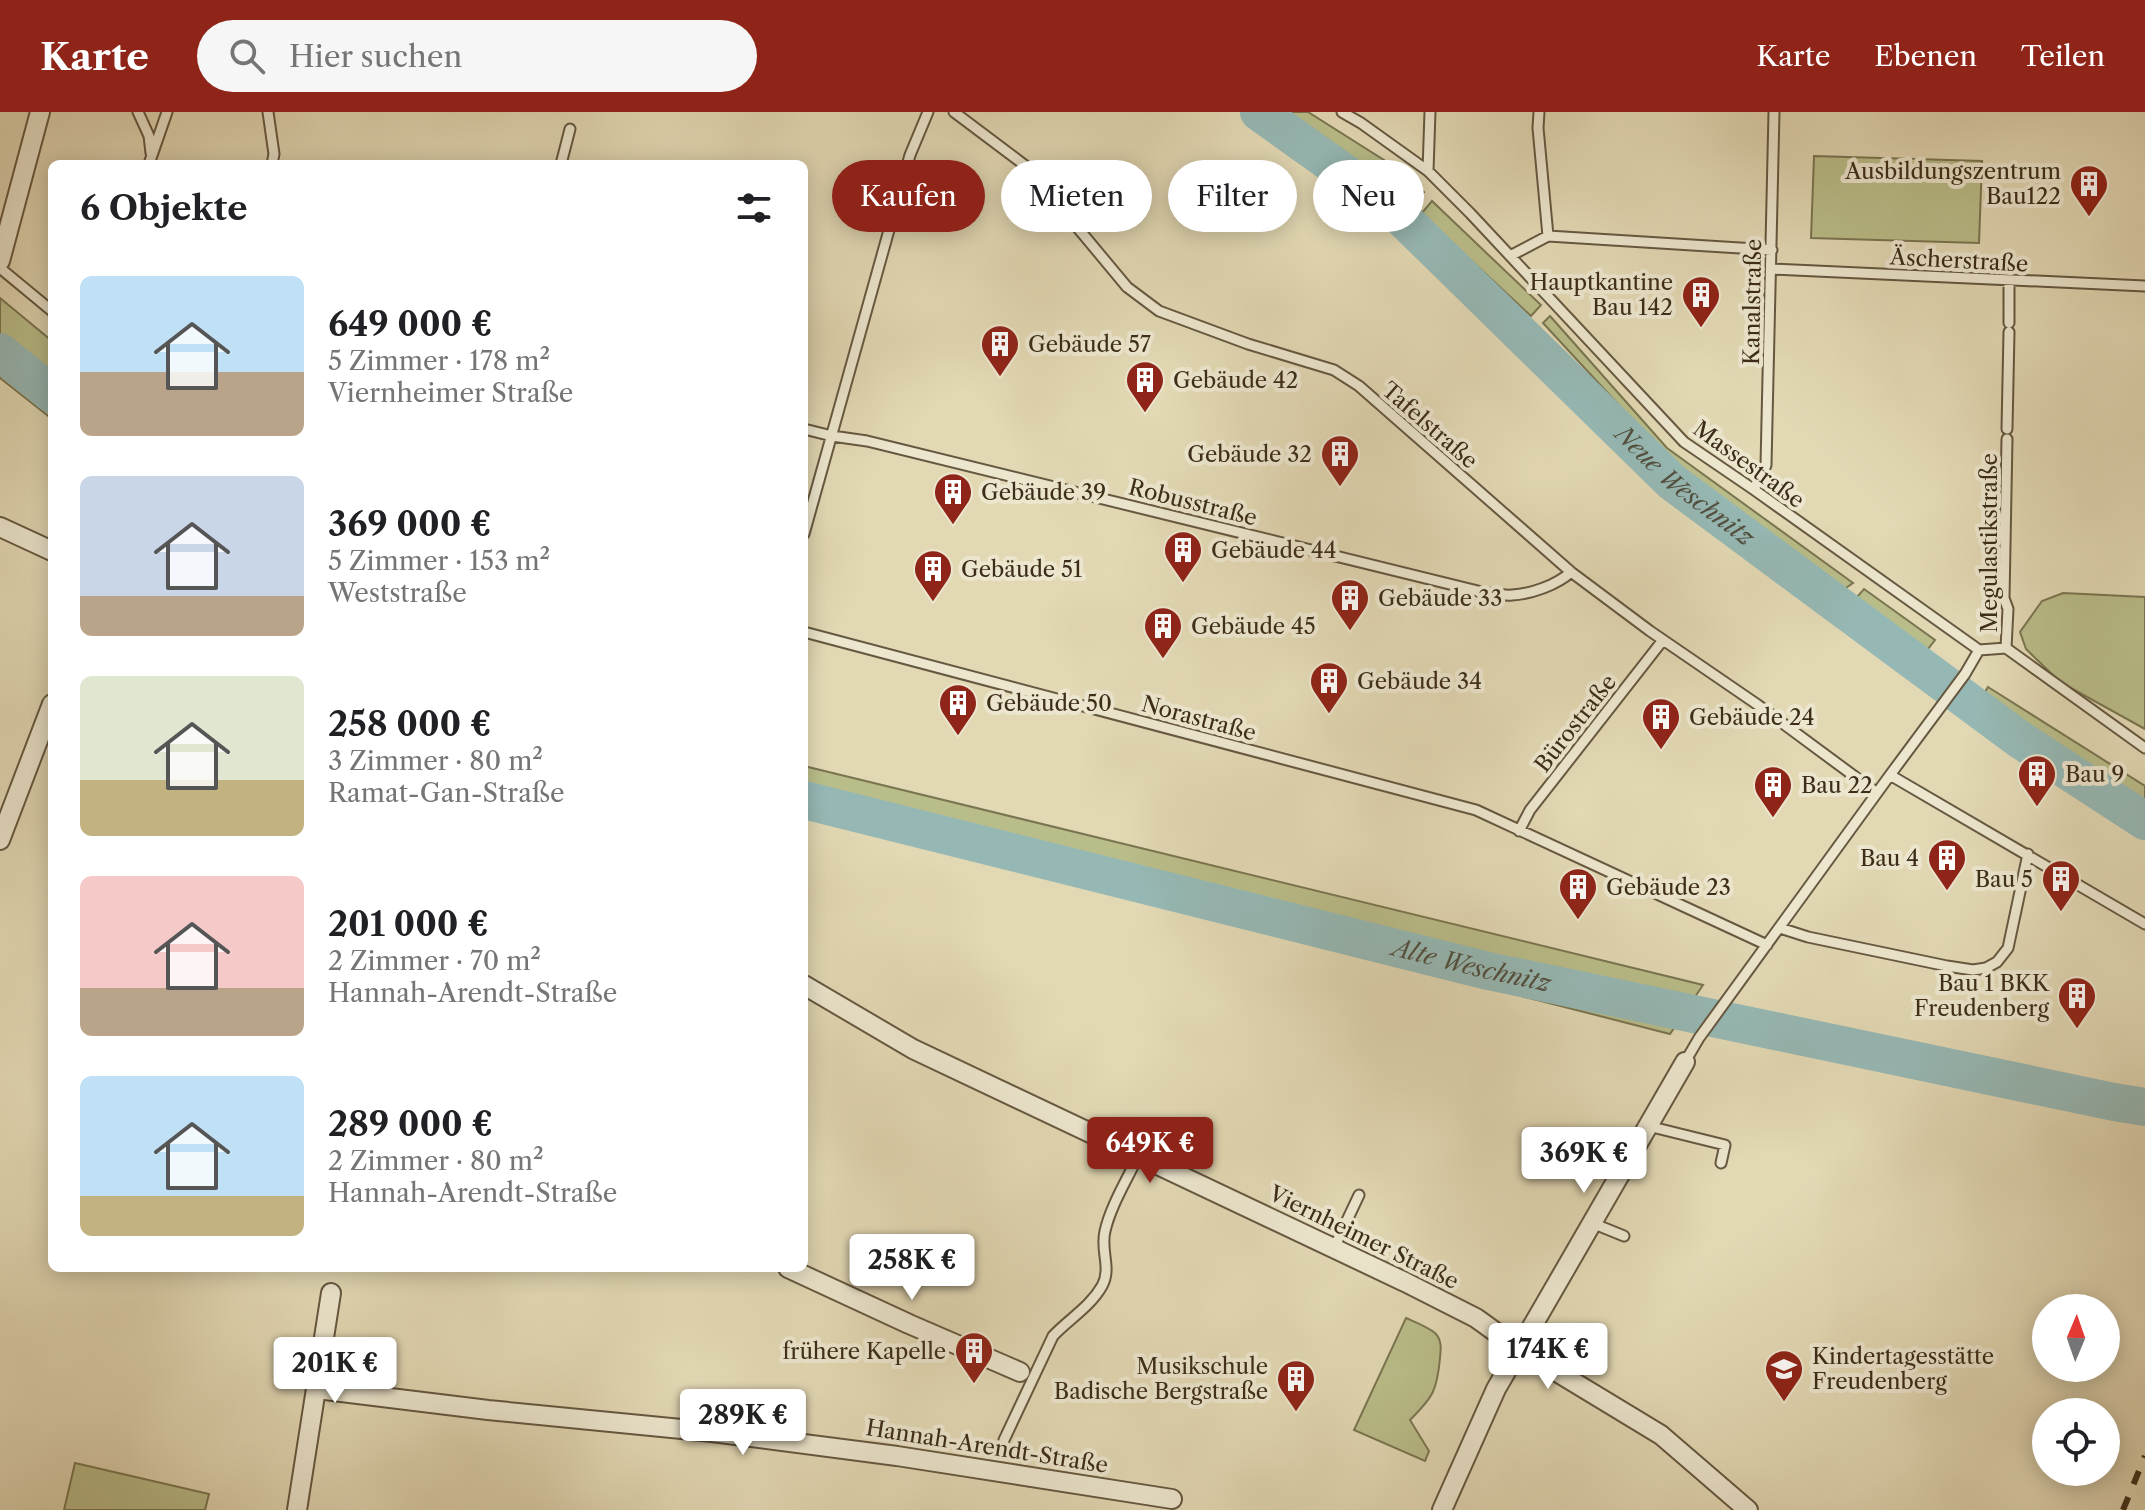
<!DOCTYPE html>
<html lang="de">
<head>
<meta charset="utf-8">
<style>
	:root { --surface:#fff; --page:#f6f6f6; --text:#202124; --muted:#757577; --accent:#8f2418 }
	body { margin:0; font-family:"Libre Caslon Text",serif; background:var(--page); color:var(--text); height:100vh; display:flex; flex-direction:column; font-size:30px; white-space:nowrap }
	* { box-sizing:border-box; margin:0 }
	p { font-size:26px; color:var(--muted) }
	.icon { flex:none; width:44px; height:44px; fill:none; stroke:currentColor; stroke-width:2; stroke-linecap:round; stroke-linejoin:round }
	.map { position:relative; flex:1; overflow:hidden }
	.sheet { position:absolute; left:48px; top:48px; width:760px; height:1112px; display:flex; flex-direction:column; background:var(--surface); border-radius:12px; box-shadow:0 4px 20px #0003 }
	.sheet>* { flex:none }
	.hud { position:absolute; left:832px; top:48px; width:760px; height:72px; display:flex; gap:16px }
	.needle { width:52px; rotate:2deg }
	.fabs { position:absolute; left:2032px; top:1182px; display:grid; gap:16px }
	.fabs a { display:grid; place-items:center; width:88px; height:88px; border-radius:50%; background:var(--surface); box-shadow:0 4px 20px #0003; font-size:40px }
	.price { position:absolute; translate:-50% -68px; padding:0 18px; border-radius:8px; background:#fff; color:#222; font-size:26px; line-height:52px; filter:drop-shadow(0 2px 4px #0008) }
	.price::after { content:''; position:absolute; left:50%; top:48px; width:24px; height:18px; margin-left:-12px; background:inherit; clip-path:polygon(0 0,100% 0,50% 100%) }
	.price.selected { background:var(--accent); color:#fff }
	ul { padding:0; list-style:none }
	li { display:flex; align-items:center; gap:24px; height:200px; padding:0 32px }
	li span { display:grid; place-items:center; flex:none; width:224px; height:160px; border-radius:12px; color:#555 }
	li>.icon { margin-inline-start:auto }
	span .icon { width:96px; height:96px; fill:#fffc; stroke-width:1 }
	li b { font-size:34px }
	h2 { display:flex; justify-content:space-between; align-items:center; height:96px; padding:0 32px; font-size:34px }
	.tag { padding:0 28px; border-radius:36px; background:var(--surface); box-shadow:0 4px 20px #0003; font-size:28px; line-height:72px }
	.tag.selected { background:var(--accent); color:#fff }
	header { display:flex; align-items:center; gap:48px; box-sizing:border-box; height:112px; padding:0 40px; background:var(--accent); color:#fff }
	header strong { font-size:38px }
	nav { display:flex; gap:44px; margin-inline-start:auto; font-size:28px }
	.search { width:560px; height:72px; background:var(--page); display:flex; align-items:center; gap:20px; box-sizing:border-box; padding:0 28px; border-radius:44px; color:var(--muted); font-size:30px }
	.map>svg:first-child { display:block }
</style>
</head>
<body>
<header>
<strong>Karte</strong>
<div class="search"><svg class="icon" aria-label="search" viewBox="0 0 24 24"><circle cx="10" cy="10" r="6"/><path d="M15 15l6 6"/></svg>Hier suchen</div>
<nav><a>Karte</a><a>Ebenen</a><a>Teilen</a></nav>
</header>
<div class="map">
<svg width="2145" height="1398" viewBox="0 0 2145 1398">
	<rect width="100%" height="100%" fill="#e2d8b4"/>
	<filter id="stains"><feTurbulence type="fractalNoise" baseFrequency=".0025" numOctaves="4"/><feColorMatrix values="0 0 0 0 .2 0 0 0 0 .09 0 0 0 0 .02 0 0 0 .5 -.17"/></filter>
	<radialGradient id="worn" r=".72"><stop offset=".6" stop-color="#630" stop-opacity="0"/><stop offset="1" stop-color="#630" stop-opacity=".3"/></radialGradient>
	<path fill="#b9bd89" stroke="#7a7551" stroke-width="2" d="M1273,0H1308L1395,55L1424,80L1409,95L1355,50L1304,21Z
		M1814,44L1982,49L1979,131L1811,126Z
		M1432,89L1541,193L1531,204L1421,102Z
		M0,186L52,229V307L0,266Z
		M1550,204L1667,336L1853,471L1840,480L1664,342L1543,211Z
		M1864,477L1935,528L1921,546L1850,493Z
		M2063,481L2145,485V617L2060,570L2026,537L2020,520L2042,489Z
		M1988,575L2145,674V701L1979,590Z
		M804,654L1613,851L1703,873L1670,922L1502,879L1275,817L1083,774L804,700Z
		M1406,1206C1415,1210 1428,1215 1435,1221C1442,1228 1441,1237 1440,1246C1437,1279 1433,1285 1410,1308L1429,1339L1425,1349L1354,1318Z
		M75,1351L209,1382L205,1398H64Z"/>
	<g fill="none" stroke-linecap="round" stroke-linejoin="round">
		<g stroke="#96b8b4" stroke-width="38">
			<path id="s1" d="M1259,0L1388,92L1672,370L2019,627L2145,709"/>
			<path d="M0,240L52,282"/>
			<path id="s2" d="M804,688L1488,859L2114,990L2145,995"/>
		</g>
		<defs>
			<path id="service" d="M138,0L149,24L151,41
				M268,0L274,42L272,52
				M954,0L1027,55L1127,175L1159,199L1248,232L1334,258L1359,274L1571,460L1650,519L1758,593L1877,681
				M1342,0L1361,11L1428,59L1470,101L1684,330L1753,377L1979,538L2006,536L2145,636
				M1539,0L1538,16L1548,124
				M149,52L167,0
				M561,52L570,17
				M1428,59L1430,0
				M1510,144L1548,124L1772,138
				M0,156L52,199
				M1771,157L2145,174
				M2009,211V168
				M804,317L832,324L867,329L1486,481C1494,481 1503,484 1512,483C1531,482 1557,473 1571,460
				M2007,317L2009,220
				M1753,377L1761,366L1766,353L1774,0
				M804,422L910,43L928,0
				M804,520L1476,698L1767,833
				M2006,536L2008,497L2004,486L2007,327
				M1890,663L2145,812
				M1519,719L1530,698L1663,528
				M1780,816L1808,825L1947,854L1973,858L1986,856L1997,850L2008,836L2028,742
				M1685,950L1699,926L1890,663L1965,562L1979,538
				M1648,1014L1725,1033L1721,1051
				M1592,1111L1624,1124
				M1334,1136L1359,1083
				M1004,1328L1053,1224C1069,1207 1090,1195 1102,1174C1112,1156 1100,1139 1105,1119C1111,1093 1127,1068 1138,1044"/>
			<path id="minor" d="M0,149L40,0
				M0,415L52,439
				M0,728L52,592
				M804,873L913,937L1405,1170L1476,1206L1519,1237L1661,1323L1748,1398
				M788,1156L909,1212L1020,1260
				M317,1277L488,1298L712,1320L897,1344L1172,1387
				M297,1398L331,1181
				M1442,1398L1496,1277L1685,950"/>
		</defs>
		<use href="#service" stroke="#665840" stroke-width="13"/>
		<use href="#minor" stroke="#665840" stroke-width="22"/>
		<use href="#service" stroke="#ece6ce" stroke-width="9"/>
		<use href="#minor" stroke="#ece6ce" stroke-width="18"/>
		<path stroke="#3c2d19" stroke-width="6" stroke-dasharray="14 14" stroke-linecap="butt" d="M2123,1398L2145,1344"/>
	</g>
	<defs>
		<symbol id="building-pin" viewBox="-11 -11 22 30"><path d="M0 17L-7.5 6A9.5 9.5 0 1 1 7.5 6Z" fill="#8f2418" stroke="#ece6ce"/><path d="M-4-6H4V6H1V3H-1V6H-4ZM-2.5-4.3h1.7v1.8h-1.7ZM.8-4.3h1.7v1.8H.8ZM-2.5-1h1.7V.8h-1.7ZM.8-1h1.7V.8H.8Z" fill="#fff"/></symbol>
		<symbol id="school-pin" viewBox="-11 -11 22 30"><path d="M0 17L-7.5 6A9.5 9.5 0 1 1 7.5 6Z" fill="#8f2418" stroke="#ece6ce"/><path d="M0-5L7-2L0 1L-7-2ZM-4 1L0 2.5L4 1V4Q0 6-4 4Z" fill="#fff"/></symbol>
	</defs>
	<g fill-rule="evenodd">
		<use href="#building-pin" x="2067" y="50" width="44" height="60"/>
		<use href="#building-pin" x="1679" y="161" width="44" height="60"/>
		<use href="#building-pin" x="978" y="210" width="44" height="60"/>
		<use href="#building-pin" x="1123" y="246" width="44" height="60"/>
		<use href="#building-pin" x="1318" y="320" width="44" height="60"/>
		<use href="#building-pin" x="931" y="358" width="44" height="60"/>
		<use href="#building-pin" x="1161" y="416" width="44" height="60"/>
		<use href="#building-pin" x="911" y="435" width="44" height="60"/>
		<use href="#building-pin" x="1328" y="464" width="44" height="60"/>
		<use href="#building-pin" x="1141" y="492" width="44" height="60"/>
		<use href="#building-pin" x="1307" y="547" width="44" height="60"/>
		<use href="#building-pin" x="936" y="569" width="44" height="60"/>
		<use href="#building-pin" x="1639" y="583" width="44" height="60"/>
		<use href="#building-pin" x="2015" y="640" width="44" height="60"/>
		<use href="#building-pin" x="1751" y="651" width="44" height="60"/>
		<use href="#building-pin" x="1925" y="724" width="44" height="60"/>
		<use href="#building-pin" x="2039" y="745" width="44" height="60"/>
		<use href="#building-pin" x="1556" y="753" width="44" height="60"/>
		<use href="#building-pin" x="2055" y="862" width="44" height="60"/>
		<use href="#building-pin" x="952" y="1217" width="44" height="60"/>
		<use href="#school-pin" x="1762" y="1235" width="44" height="60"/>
		<use href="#building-pin" x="1274" y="1245" width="44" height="60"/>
	</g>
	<g text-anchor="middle" stroke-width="8" stroke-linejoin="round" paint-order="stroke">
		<g font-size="22" fill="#3c2d19" stroke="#ece6ce" text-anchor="start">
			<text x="2061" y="67" text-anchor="end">Ausbildungszentrum<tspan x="2061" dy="25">Bau122</tspan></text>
			<text x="1673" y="178" text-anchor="end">Hauptkantine<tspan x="1673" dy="25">Bau 142</tspan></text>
			<text x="1028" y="240">Gebäude 57</text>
			<text x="1173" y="276">Gebäude 42</text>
			<text x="1312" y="350" text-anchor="end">Gebäude 32</text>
			<text x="981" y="388">Gebäude 39</text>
			<text x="1211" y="446">Gebäude 44</text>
			<text x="961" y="465">Gebäude 51</text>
			<text x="1378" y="494">Gebäude 33</text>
			<text x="1191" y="522">Gebäude 45</text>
			<text x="1357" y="577">Gebäude 34</text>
			<text x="986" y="599">Gebäude 50</text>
			<text x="1689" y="613">Gebäude 24</text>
			<text x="2065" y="670">Bau 9</text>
			<text x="1801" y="681">Bau 22</text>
			<text x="1919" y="754" text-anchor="end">Bau 4</text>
			<text x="2033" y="775" text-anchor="end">Bau 5</text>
			<text x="1606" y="783">Gebäude 23</text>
			<text x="2049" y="879" text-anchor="end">Bau 1 BKK<tspan x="2049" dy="25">Freudenberg</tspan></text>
			<text x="946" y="1247" text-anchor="end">frühere Kapelle</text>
			<text x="1812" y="1252">Kindertagesstätte<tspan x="1812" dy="25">Freudenberg</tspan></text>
			<text x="1268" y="1262" text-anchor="end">Musikschule<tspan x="1268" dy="25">Badische Bergstraße</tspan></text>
		</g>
		<g font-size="22" fill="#3c2d19" stroke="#ece6ce">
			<text transform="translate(1959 148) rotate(3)" y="8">Äscherstraße</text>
			<text transform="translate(1752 190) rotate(-89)" y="8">Kanalstraße</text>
			<text transform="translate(1430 313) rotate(41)" y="8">Tafelstraße</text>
			<text transform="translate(1749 352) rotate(36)" y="8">Massestraße</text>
			<text transform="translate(1193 390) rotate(14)" y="8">Robusstraße</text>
			<text transform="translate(1989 431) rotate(-90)" y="8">Megulastikstraße</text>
			<text transform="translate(1199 606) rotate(15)" y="8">Norastraße</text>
			<text transform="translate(1575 611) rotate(-52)" y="8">Bürostraße</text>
			<text transform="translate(1364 1125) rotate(26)" y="8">Viernheimer Straße</text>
			<text transform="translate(987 1334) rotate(9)" y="8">Hannah-Arendt-Straße</text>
		</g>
		<g font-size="24" font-style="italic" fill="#525040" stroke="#ece6ce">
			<text dy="8" stroke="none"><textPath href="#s1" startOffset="568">Neue Weschnitz</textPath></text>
			<text dy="8" stroke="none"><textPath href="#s2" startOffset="688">Alte Weschnitz</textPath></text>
		</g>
	</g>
	<rect width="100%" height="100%" filter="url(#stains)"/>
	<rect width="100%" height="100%" fill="url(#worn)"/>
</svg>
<div class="fabs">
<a><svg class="needle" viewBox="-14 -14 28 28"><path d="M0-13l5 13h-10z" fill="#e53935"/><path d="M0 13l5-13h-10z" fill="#757577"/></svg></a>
<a><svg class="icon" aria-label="locate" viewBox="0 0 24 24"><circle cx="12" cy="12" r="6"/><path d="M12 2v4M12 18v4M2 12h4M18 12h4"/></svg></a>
</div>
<b class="price selected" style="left:1150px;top:1073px">649K €</b>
<b class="price" style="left:1584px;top:1083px">369K €</b>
<b class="price" style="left:912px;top:1190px">258K €</b>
<b class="price" style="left:1548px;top:1279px">174K €</b>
<b class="price" style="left:335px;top:1293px">201K €</b>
<b class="price" style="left:743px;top:1345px">289K €</b>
<div class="hud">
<a class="tag selected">Kaufen</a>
<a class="tag">Mieten</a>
<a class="tag">Filter</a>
<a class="tag">Neu</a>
</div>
<section class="sheet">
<h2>6 Objekte<svg class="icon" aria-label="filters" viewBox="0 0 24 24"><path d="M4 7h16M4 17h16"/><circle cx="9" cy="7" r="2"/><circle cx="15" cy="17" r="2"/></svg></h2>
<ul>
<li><span style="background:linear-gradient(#bfe0f5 60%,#b9a48a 0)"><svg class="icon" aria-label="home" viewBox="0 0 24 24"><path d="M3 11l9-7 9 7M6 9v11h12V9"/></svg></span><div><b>649 000 €</b><p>5 Zimmer · 178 m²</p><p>Viernheimer Straße</p></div></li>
<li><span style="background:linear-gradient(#c9d6e8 75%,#b9a48a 0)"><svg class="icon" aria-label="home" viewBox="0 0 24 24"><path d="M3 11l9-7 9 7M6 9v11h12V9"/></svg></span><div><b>369 000 €</b><p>5 Zimmer · 153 m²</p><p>Weststraße</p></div></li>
<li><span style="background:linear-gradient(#dfe7d0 65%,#c2b280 0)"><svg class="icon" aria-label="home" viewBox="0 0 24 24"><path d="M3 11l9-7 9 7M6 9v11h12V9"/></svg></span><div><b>258 000 €</b><p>3 Zimmer · 80 m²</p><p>Ramat-Gan-Straße</p></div></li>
<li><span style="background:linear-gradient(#f6c9c9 70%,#b9a48a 0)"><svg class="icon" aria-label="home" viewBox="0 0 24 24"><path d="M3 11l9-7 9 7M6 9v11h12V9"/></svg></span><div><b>201 000 €</b><p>2 Zimmer · 70 m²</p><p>Hannah-Arendt-Straße</p></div></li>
<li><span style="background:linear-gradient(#bfe0f5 75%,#c2b280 0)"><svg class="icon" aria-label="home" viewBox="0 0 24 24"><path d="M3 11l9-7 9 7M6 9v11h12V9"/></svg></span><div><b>289 000 €</b><p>2 Zimmer · 80 m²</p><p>Hannah-Arendt-Straße</p></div></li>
</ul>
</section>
</div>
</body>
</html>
